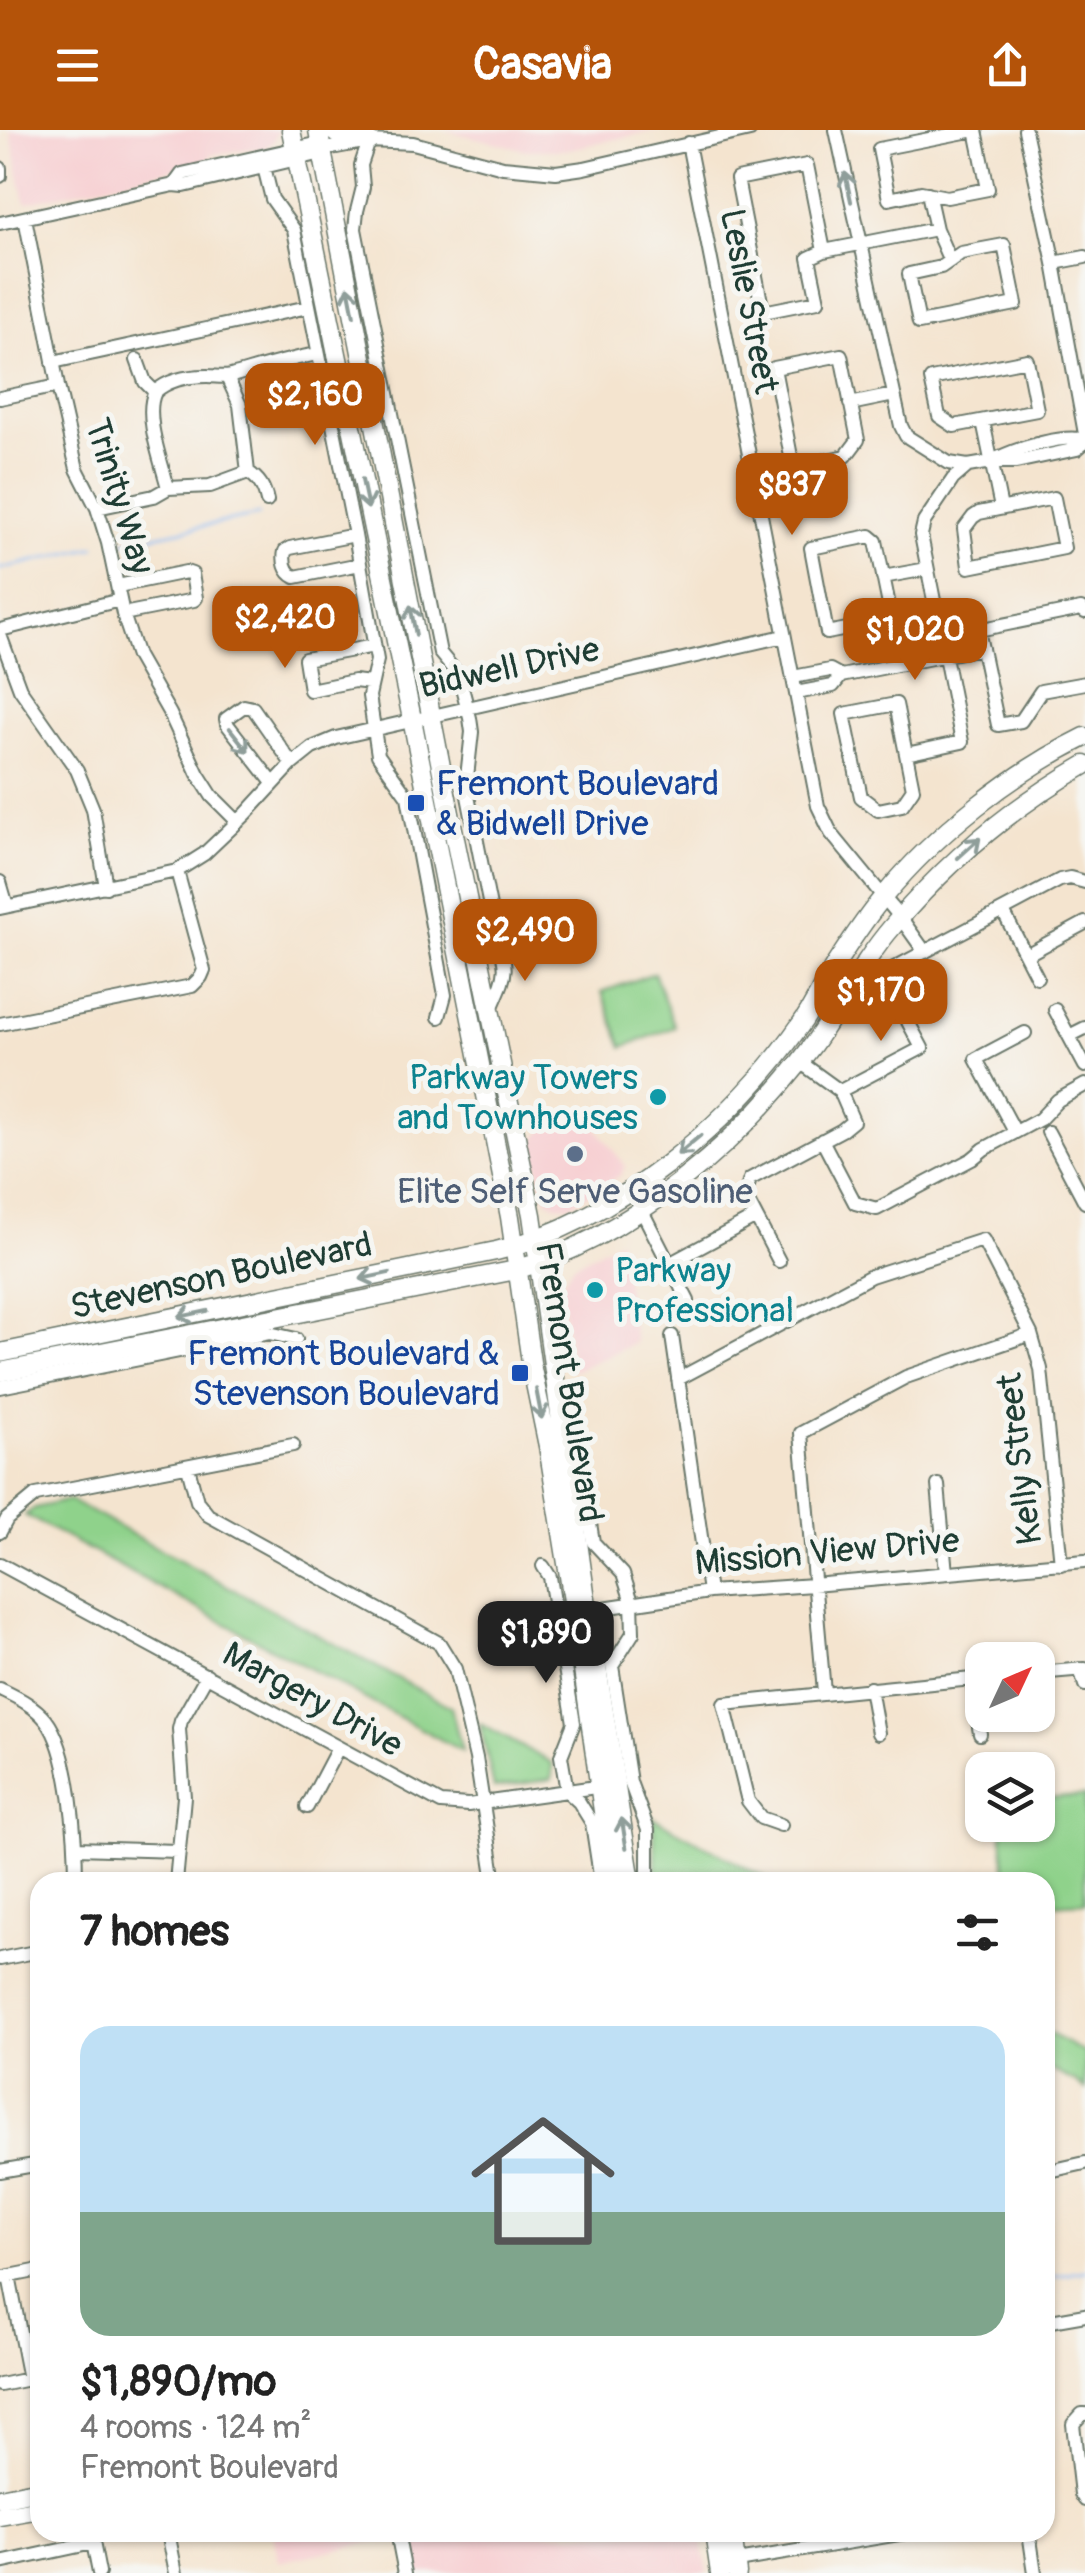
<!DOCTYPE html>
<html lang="en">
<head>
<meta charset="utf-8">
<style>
	:root { --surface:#fff; --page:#f6f6f6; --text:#222; --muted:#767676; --accent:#b45309 }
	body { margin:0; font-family:Pangolin,sans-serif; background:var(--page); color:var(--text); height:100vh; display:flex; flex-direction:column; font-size:38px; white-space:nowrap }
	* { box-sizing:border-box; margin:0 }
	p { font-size:32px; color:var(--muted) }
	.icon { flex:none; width:55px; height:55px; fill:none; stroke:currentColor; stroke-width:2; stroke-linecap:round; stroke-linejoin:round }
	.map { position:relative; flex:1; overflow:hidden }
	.details { position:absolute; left:30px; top:1742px; width:1025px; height:670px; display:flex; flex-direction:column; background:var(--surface); border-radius:30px; box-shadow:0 2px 8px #0004 }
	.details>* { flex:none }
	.needle { width:65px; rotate:46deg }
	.controls { position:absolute; left:965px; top:1512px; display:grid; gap:20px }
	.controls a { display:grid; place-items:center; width:90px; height:90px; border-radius:20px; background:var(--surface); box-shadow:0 2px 8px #0004; font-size:50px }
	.price { position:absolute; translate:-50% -85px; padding:0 22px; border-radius:20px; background:var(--accent); color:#fff; font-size:32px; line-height:65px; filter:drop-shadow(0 2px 5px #0008) }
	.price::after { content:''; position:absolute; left:50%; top:60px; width:30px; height:22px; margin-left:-15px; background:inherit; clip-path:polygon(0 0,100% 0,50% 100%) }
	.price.on { background:#222; color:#fff }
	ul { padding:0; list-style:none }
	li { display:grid; align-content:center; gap:20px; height:530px; padding:0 50px }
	li span { display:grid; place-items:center; height:310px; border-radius:30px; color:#555 }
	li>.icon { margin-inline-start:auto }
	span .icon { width:180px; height:180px; fill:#fffc; stroke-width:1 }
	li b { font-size:42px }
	h2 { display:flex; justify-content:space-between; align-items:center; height:120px; padding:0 50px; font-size:42px }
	header { display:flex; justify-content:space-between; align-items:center; height:130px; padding:0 50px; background:var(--accent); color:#fff; font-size:45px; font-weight:700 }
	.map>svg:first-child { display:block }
</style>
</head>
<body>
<header><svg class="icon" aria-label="menu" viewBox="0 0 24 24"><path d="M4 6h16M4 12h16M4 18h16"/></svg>Casavia<svg class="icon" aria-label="share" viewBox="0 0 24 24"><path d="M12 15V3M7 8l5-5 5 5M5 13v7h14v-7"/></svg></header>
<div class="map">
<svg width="1085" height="2443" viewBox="0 0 1085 2443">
	<rect width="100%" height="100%" fill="#f6f6f2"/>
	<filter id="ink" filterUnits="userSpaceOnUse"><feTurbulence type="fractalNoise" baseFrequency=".01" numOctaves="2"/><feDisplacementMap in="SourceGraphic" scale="20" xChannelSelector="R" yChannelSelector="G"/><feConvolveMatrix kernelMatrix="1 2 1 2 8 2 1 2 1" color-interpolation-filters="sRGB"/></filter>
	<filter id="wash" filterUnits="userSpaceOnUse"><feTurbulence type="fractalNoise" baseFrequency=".0048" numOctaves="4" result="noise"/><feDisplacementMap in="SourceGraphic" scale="40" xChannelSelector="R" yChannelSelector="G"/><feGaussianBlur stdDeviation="2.25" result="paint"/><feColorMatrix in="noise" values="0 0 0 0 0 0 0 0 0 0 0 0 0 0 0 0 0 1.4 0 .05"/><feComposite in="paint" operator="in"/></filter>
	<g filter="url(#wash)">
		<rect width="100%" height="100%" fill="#f4e4cf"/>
		<path fill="#f7cfd2" d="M10,0H278L273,12L263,19H249L211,25L206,32L25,73Z
			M444,0H658L565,20H526Z
			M590,989L625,1036L621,1045L570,1075L555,1074L548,1070L543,1063L533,1012L543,1000Z
			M619,1110L635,1213L572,1242L560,1155L573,1135Z
			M273,2403H384L385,2409L279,2432Z
			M410,2403H701L707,2443H418Z"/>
		<path fill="#8fd28b" stroke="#578860" stroke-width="2.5" d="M654,843L675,897L623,917L602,862Z
			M69,1370L451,1577L462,1621L25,1385L35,1378Z
			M480,1594L552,1633V1649L494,1658Z
			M1085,1666V1772L1045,1774V1752H1006L1002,1695H1038V1668Z
			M652,1687L773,1752H655L656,1727Z
			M1045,1901L1085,1923V1960L1076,1952L1045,1937Z"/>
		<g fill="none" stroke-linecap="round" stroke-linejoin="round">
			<path stroke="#88b9f4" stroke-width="2.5" d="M124,412L259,385
				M0,439L95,417
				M1045,2148L1085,2141"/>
		</g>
	</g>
	<g filter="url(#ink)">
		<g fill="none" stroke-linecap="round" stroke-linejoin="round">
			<defs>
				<path id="minor" d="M836,0L901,296L906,306L949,333L968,336
					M975,0L879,19L889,69L921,62L947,67L988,59L976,0
					M1025,0L1054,133L1085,304
					M369,11L361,35L363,57L357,81L355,99L440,523L459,546L470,588L472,602L466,656L495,802C510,842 507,842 490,881
					M688,13L818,676L831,703L900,787L925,822
					M264,37L272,69L294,100L355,405L377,530L369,566L378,625L408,667L445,865L439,887
					M0,38V46
					M174,55L182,44L320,13L326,19L369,11L413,13L503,37L556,42L584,38L750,0
					M928,63L936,99L950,131
					M25,88L58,256L77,339L97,378L108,413L123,484L137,526L170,584L198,644L212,666L238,692
					M0,93L174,55L184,56L322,23L326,19
					M1004,115L1016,174L919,193L909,144L941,137L961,123Z
					M824,121L807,35L737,49L763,182L818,171L809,128L824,121L936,99
					M1054,133L1085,127
					M841,225L858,310L846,326L793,337L774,238Z
					M137,230L145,252L155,262C143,285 162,333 168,358
					M1027,230L1037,280L954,296L939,286L931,249Z
					M53,232L308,177
					M227,247L240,275L248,342C259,349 264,357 267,371
					M155,262C168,250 189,246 207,246C216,246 223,248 231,246C260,238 288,229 318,224
					M0,268L58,256
					M850,274L894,265
					M983,291L1001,378
					M998,328C1019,318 1063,304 1085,310
					M1054,368L1064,418L969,437L964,399L973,387L979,383Z
					M97,378L154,366L168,358L210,356L248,342
					M355,405L290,418L285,421C283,431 285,442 295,447L360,434
					M870,406L876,411L892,490L827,503L811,418Z
					M883,447L927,439
					M118,456L186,442L192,444L196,468L194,470L123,484
					M1085,482L1081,479L978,500L998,595L1021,591L1041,561L1085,553
					M0,500L120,470
					M0,505L20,559L77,640L93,679L106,757
					M793,547L830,540L841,546
					M371,553L354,551L310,560L305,529L374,516
					M796,563L833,556L841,546L982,518
					M896,574L913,659L902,675L878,680L861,667L844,584Z
					M906,624L962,612L921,405L924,392L953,349L968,336L992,332H1016L1077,319L1085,312
					M273,653L227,594L226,589L244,576L253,578L292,634
					M0,752L7,776
					M0,778L177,741L204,724L246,684L292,634L312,618L336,608L784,506
					M1003,781L1037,847
					M1026,825L1085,793
					M1055,880L1085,936
					M0,894L192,856L201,847L204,840L177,741
					M1069,906L1085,898
					M800,932L840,961
					M1015,1002L976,929L1025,903
					M1048,1002L1085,1072
					M822,1010L855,1073L877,1079L972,1029L984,1019L1040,989L1058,970L1085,955
					M641,1079L688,1171
					M779,1131L745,1066L750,1049L842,1000L853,991L840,961L922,918L889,856V845L894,838L1060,750L1070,748L1085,752
					M669,1134L756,1087
					M672,1206L709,1462
					M678,1249L871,1146L983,1110L1031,1204L1041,1239L1061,1434
					M0,1257L269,1203L296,1209
					M569,1261L593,1412L623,1444L632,1472L633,1503L612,1536L630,1652L648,1700V1752
					M188,1337L197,1371L208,1385L439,1513L455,1539L476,1628L495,1752
					M938,1355L946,1443
					M0,1402L7,1389L36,1365L293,1315
					M0,1434L441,1673L468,1675L603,1656
					M543,1436L550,1447L574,1593L561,1626L567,1661L579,1672L592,1693L601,1752
					M590,1480L709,1462L813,1455L1085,1431
					M1080,1539L1085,1555
					M1038,1543L1085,1539
					M972,1549L980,1604
					M870,1558L878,1603
					M0,1559C16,1567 34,1575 46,1590C71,1622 76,1712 76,1752
					M824,1562L801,1303L906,1247L1031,1204
					M307,1677L338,1618
					M781,1695L761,1688L748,1671L724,1574L982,1548
					M76,1718L178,1721
					M176,1752L184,1667L179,1599L181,1591L207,1545
					M0,1829L40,1821
					M0,2041L40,2034
					M1045,2042L1085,2033
					M0,2148L40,2140
					M1045,2192L1085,2185
					M0,2255L29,2249L9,2146
					M1085,2284H1082L1073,2294L1081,2364L1085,2370
					M91,2402L99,2443
					M168,2402L176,2443
					M397,2402L405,2443
					M1029,2402L1035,2443
					M731,2432L911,2402
					M0,2433L93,2413"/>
				<path id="major" d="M291,0L412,589L510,1087L532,1239L548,1316L575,1483L613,1752
					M318,0L454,704L532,1085L585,1462L631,1752
					M332,0L337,4L369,11
					M0,1223L496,1121C617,1091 731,994 801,894C815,875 823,854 835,835C850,812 866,787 884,766C936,703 1012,643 1085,607
					M0,1242L511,1141C628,1110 741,1012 812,916C840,877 861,833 893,796C947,732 1012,677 1085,635
					M0,2368L40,2360
					M0,2386L40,2379
					M714,2402L720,2443
					M732,2402L737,2443"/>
			</defs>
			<use href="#minor" stroke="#6a776a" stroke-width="16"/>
			<use href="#major" stroke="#6a776a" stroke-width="21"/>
			<use href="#minor" stroke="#fff" stroke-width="12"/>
			<use href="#major" stroke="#fff" stroke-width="18"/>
		</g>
		<defs><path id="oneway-shaft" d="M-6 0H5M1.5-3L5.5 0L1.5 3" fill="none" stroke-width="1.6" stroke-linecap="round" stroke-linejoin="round" transform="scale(2.5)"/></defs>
		<g stroke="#8f9e9a">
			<use href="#oneway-shaft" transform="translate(848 57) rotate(-102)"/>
			<use href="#oneway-shaft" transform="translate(351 171) rotate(-101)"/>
			<use href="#oneway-shaft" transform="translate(365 364) rotate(78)"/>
			<use href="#oneway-shaft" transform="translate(413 490) rotate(-101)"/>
			<use href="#oneway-shaft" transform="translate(239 610) rotate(52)"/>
			<use href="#oneway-shaft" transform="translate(969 718) rotate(-42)"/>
			<use href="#oneway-shaft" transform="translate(689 1015) rotate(140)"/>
			<use href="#oneway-shaft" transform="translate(375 1146) rotate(168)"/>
			<use href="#oneway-shaft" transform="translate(193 1184) rotate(168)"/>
			<use href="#oneway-shaft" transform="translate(539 1274) rotate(79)"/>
			<use href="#oneway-shaft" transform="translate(624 1703) rotate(-99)"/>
		</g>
	</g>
	<g fill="#1a4fb4" stroke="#f6f6f2" stroke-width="4">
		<rect x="406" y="663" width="20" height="20" rx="5"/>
		<rect x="510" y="1233" width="20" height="20" rx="5"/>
	</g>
	<g fill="#0f9aa8" stroke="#f6f6f2" stroke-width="4">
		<circle cx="658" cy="967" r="10"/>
		<circle cx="595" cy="1160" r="10"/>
	</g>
	<circle fill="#5c6f8a" stroke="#f6f6f2" stroke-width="4" cx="575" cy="1024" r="10"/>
	<g text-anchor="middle" stroke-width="10" stroke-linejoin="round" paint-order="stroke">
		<g font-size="35" fill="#1f3d34" stroke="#f6f6f2">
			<text transform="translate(750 171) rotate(79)" y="12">Leslie Street</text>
			<text transform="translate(120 366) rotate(73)" y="12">Trinity Way</text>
			<text transform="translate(509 537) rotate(-12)" y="12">Bidwell Drive</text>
			<text transform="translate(221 1145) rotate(-12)" y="12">Stevenson Boulevard</text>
			<text transform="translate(570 1252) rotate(81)" y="12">Fremont Boulevard</text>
			<text transform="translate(1019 1329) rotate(-97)" y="12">Kelly Street</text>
			<text transform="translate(827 1421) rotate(-5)" y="12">Mission View Drive</text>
			<text transform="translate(313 1569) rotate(29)" y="12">Margery Drive</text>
		</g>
		<g font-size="35" fill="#164399" stroke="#f6f6f2" text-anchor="start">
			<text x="436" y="665">Fremont Boulevard<tspan x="436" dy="40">&amp; Bidwell Drive</tspan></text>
			<text x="500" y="1235" text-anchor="end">Fremont Boulevard &amp;<tspan x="500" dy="40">Stevenson Boulevard</tspan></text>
		</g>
		<g font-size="35" fill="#0d838f" stroke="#f6f6f2" text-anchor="end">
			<text x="638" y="959">Parkway Towers<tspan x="638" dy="40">and Townhouses</tspan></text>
			<text x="615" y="1152" text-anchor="start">Parkway<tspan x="615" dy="40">Professional</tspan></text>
		</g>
		<g font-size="35" fill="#4e5e75" stroke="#f6f6f2">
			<text x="575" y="1073">Elite Self Serve Gasoline</text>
		</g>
	</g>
</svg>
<div class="controls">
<a><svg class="needle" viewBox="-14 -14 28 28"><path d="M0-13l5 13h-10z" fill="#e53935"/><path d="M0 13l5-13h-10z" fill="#767676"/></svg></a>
<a><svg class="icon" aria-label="layers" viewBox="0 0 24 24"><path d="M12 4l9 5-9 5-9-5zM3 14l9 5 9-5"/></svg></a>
</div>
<b class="price" style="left:315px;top:318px">$2,160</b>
<b class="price" style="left:792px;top:408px">$837</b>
<b class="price" style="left:285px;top:541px">$2,420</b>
<b class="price" style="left:915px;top:553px">$1,020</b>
<b class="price" style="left:525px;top:854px">$2,490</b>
<b class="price" style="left:881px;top:914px">$1,170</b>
<b class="price on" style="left:546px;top:1556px">$1,890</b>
<section class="details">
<h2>7 homes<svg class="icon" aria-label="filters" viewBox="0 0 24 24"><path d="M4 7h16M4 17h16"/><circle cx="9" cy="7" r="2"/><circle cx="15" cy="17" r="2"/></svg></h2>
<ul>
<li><span style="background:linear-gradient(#bfe0f5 60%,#7fa58c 0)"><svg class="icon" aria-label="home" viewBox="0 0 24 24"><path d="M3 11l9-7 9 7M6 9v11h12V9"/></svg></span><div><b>$1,890/mo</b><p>4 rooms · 124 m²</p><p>Fremont Boulevard</p></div></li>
</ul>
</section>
</div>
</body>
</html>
